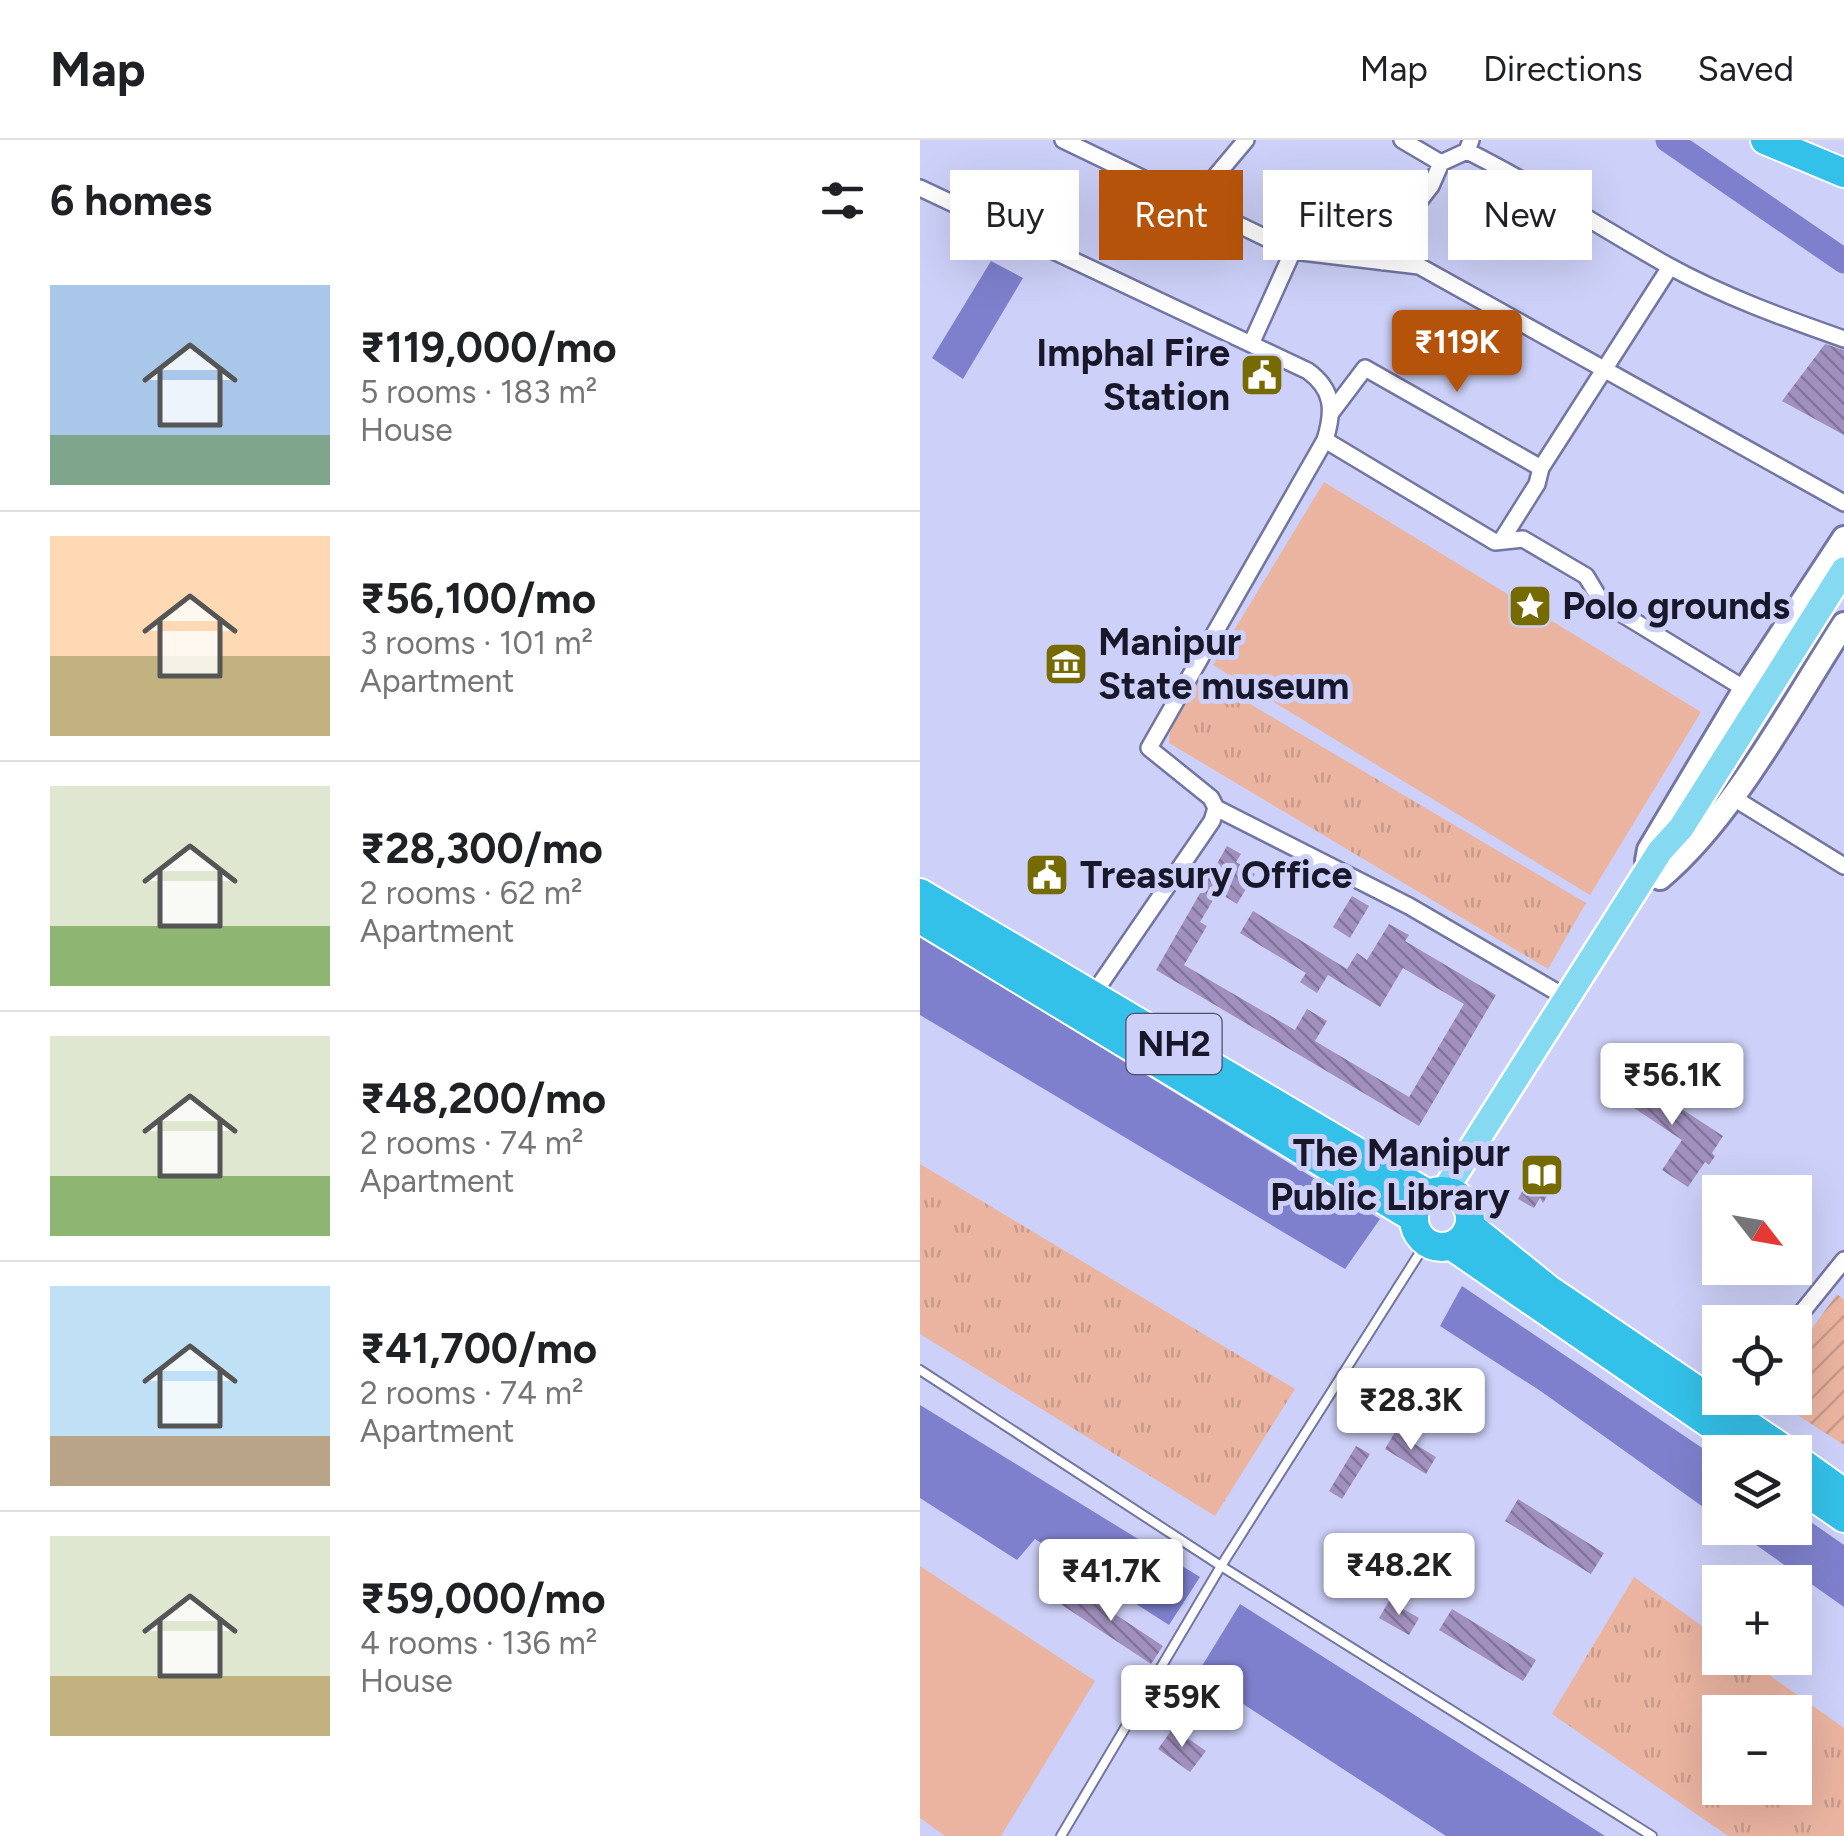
<!DOCTYPE html>
<html lang="en">
<head>
<meta charset="utf-8">
<style>
	:root { --surface:#fff; --page:#f2f2f2; --text:#202124; --muted:#757577; --line:#e0e0e0; --accent:#b45309 }
	body { margin:0; font-family:Figtree,sans-serif; background:var(--page); color:var(--text); height:100vh; display:flex; flex-direction:column; font-size:38px; white-space:nowrap }
	* { box-sizing:border-box; margin:0 }
	p { font-size:32px; color:var(--muted) }
	.icon { flex:none; width:55px; height:55px; fill:none; stroke:currentColor; stroke-width:2; stroke-linecap:round; stroke-linejoin:round }
	.map { position:relative; flex:1; overflow:hidden }
	.side { display:flex; flex-direction:column; background:var(--surface); width:920px }
	.side>* { flex:none }
	.hud { position:absolute; left:30px; top:30px; width:742px; height:90px; display:flex; gap:20px }
	.needle { width:65px; rotate:121deg }
	.fabs { position:absolute; left:782px; top:1035px; display:grid; gap:20px }
	.fabs a { display:grid; place-items:center; width:110px; height:110px; border-radius:0px; background:var(--surface); box-shadow:0 10px 40px #0002; font-size:50px }
	.price { position:absolute; translate:-50% -85px; padding:0 22px; border-radius:10px; background:#fff; color:#222; font-size:32px; line-height:65px; filter:drop-shadow(0 2px 5px #0008) }
	.price::after { content:''; position:absolute; left:50%; top:60px; width:30px; height:22px; margin-left:-15px; background:inherit; clip-path:polygon(0 0,100% 0,50% 100%) }
	.price.selected { background:var(--accent); color:#fff }
	ul { padding:0; list-style:none }
	li { display:flex; align-items:center; gap:30px; height:250px; padding:0 50px }
	li+li { border-top:2px solid var(--line) }
	li span { display:grid; place-items:center; flex:none; width:280px; height:200px; border-radius:0px; color:#555 }
	li>.icon { margin-inline-start:auto }
	span .icon { width:120px; height:120px; fill:#fffc; stroke-width:1 }
	li b { font-size:42px }
	h2 { display:flex; justify-content:space-between; align-items:center; height:120px; padding:0 50px; font-size:42px }
	.chip { padding:0 35px; border-radius:0px; background:var(--surface); box-shadow:0 10px 40px #0002; font-size:35px; line-height:90px }
	.chip.selected { background:var(--accent); color:#fff }
	header { display:flex; align-items:center; gap:60px; box-sizing:border-box; height:140px; padding:0 50px; background:var(--surface); border-bottom:2px solid var(--line) }
	header strong { font-size:48px }
	nav { display:flex; gap:55px; margin-inline-start:auto; font-size:35px }
	main { display:flex; flex:1; min-height:0 }
	.map>svg:first-child { display:block }
</style>
</head>
<body>
<header>
<strong>Map</strong>
<nav><a>Map</a><a>Directions</a><a>Saved</a></nav>
</header>
<main>
<section class="side">
<h2>6 homes<svg class="icon" aria-label="filters" viewBox="0 0 24 24"><path d="M4 7h16M4 17h16"/><circle cx="9" cy="7" r="2"/><circle cx="15" cy="17" r="2"/></svg></h2>
<ul>
<li><span style="background:linear-gradient(#a9c7e8 75%,#7fa58c 0)"><svg class="icon" aria-label="home" viewBox="0 0 24 24"><path d="M3 11l9-7 9 7M6 9v11h12V9"/></svg></span><div><b>₹119,000/mo</b><p>5 rooms · 183 m²</p><p>House</p></div></li>
<li><span style="background:linear-gradient(#ffd9b3 60%,#c2b280 0)"><svg class="icon" aria-label="home" viewBox="0 0 24 24"><path d="M3 11l9-7 9 7M6 9v11h12V9"/></svg></span><div><b>₹56,100/mo</b><p>3 rooms · 101 m²</p><p>Apartment</p></div></li>
<li><span style="background:linear-gradient(#dfe7d0 70%,#8fb573 0)"><svg class="icon" aria-label="home" viewBox="0 0 24 24"><path d="M3 11l9-7 9 7M6 9v11h12V9"/></svg></span><div><b>₹28,300/mo</b><p>2 rooms · 62 m²</p><p>Apartment</p></div></li>
<li><span style="background:linear-gradient(#dfe7d0 70%,#8fb573 0)"><svg class="icon" aria-label="home" viewBox="0 0 24 24"><path d="M3 11l9-7 9 7M6 9v11h12V9"/></svg></span><div><b>₹48,200/mo</b><p>2 rooms · 74 m²</p><p>Apartment</p></div></li>
<li><span style="background:linear-gradient(#bfe0f5 75%,#b9a48a 0)"><svg class="icon" aria-label="home" viewBox="0 0 24 24"><path d="M3 11l9-7 9 7M6 9v11h12V9"/></svg></span><div><b>₹41,700/mo</b><p>2 rooms · 74 m²</p><p>Apartment</p></div></li>
<li><span style="background:linear-gradient(#dfe7d0 70%,#c2b280 0)"><svg class="icon" aria-label="home" viewBox="0 0 24 24"><path d="M3 11l9-7 9 7M6 9v11h12V9"/></svg></span><div><b>₹59,000/mo</b><p>4 rooms · 136 m²</p><p>House</p></div></li>
</ul>
</section>
<div class="map">
<svg width="924" height="1696" viewBox="0 0 924 1696">
	<defs>
		<pattern id="grass-tufts" width="24" height="20" patternUnits="userSpaceOnUse" patternTransform="scale(2.5)"><rect width="24" height="20" fill="#eab4a0"/><path d="M3 7l-1-3M5 7V3M7 7l1-3M15 17l-1-3M17 17v-4M19 17l1-3" fill="none" stroke="#c89a8a"/></pattern>
		<pattern id="garden-furrows" width="10" height="10" patternUnits="userSpaceOnUse" patternTransform="scale(2.5)"><rect width="10" height="10" fill="#eab4a0"/><path d="M-1 1l2-2M0 10L10 0M9 11l2-2" fill="none" stroke="#c89a8a"/></pattern>
		<pattern id="building-back-hatch" width="6" height="6" patternUnits="userSpaceOnUse" patternTransform="scale(2.5)"><rect width="6" height="6" fill="#a190be"/><path d="M-1 5l2 2M0 0l6 6M5-1l2 2" fill="none" stroke="#82759b"/></pattern>
	</defs>
	<rect width="100%" height="100%" fill="#cdd0f8"/>
	<path fill="url(#grass-tufts)" fill-rule="evenodd" d="M281,535L666,763L628,829L249,603L250,588Z
		M0,1024L375,1249L295,1376L0,1194Z
		M714,1437L800,1499V1518H825L924,1588V1696H808L632,1574ZM800,1572H875V1648H800Z"/>
	<path fill="url(#garden-furrows)" d="M917,1154L924,1160V1305L851,1258H875V1212Z"/>
	<path fill="#eab4a0" d="M404,342L781,572L670,755L293,525Z
		M0,1426L175,1541L81,1696H25L0,1678Z"/>
	<path fill="#7e80cd" d="M71,121L103,138L43,239L12,218Z
		M0,796L460,1079L425,1129L0,875Z
		M542,1146L800,1320V1379L622,1252L520,1186Z
		M0,1265L280,1437L249,1485L115,1399L97,1420L0,1358Z
		M875,1371L924,1405V1467L812,1388H875Z
		M320,1464L685,1696H526L277,1534Z"/>
	<g fill="none" stroke-linecap="round" stroke-linejoin="round">
		<path stroke="#7e80cd" stroke-width="25" d="M748,0L924,121"/>
	</g>
	<path fill="url(#building-back-hatch)" d="M905,204L924,210V295L862,261Z
		M307,706L321,714L316,722L335,734L317,764L298,752L280,782L287,786L264,825L375,890L387,869L407,881L395,901L489,957L544,864L483,828L460,867L408,835L397,853L380,842L386,833L320,793L333,771L427,829L437,813L447,820L469,784L489,795L485,801L576,855L499,986L236,830Z
		M432,756L449,766L430,798L413,787Z
		M704,931L803,996L792,1013L795,1016L789,1025L785,1022L768,1047L742,1030L762,1000L690,952Z
		M625,1019L638,1027L629,1044H634L623,1063L620,1058L614,1068L598,1059L619,1020L623,1023Z
		M475,1292L516,1317L506,1334L465,1309Z
		M436,1306L450,1314L422,1359L409,1351Z
		M598,1359L684,1413L671,1434L585,1381Z
		M151,1445L243,1506L231,1524L139,1463Z
		M469,1461L499,1478L489,1495L459,1478Z
		M532,1469L616,1520L603,1541L519,1490Z
		M253,1588L286,1611L270,1632L238,1609Z"/>
	<g fill="none" stroke-linecap="round" stroke-linejoin="round">
		<defs>
			<path id="lane" d="M0,1230L301,1426L732,1696
				M141,1696L301,1426L506,1103"/>
			<path id="street" d="M143,0L373,111L499,126L924,363
				M482,0L521,23
				M547,11C616,45 680,87 747,125C803,156 864,178 924,199
				M0,48L388,231C414,250 414,271 405,300L229,608L291,658L296,668L292,681L172,856
				M273,63L326,0
				M463,122L475,92L511,46L521,23L547,11L551,0
				M331,204L373,111
				M411,273L445,228L621,328L750,127
				M405,300L575,402L603,399L666,436L681,461L825,549
				M581,401L617,344L621,328
				M812,657L924,726
				M296,668L489,766L647,858
				M874,1182L924,1120"/>
			<path id="secondary" d="M727,721L729,710L825,549L924,398
				M740,738C813,677 872,564 924,484"/>
			<path id="primary" d="M525,1050L740,711L761,688L924,430"/>
			<path id="highway" d="M845,0L924,33
				M0,753L508,1054
				M0,779L494,1078
				M494 1079a28 28 0 1 1 56 0a28 28 0 1 1-56 0Z
				M550,1086L628,1149L868,1312
				M532,1106L831,1312
				M875,1318L924,1353
				M875,1344L924,1378"/>
		</defs>
		<use href="#lane" stroke="#7376a3" stroke-width="12"/>
		<use href="#street" stroke="#7376a3" stroke-width="20"/>
		<use href="#secondary" stroke="#7376a3" stroke-width="28"/>
		<use href="#primary" stroke="#fff" stroke-width="30"/>
		<use href="#highway" stroke="#fff" stroke-width="32"/>
		<use href="#lane" stroke="#fff" stroke-width="8"/>
		<use href="#street" stroke="#fff" stroke-width="15"/>
		<use href="#secondary" stroke="#fff" stroke-width="22"/>
		<use href="#primary" stroke="#85daf2" stroke-width="25"/>
		<use href="#highway" stroke="#34c1e9" stroke-width="28"/>
	</g>
	<defs>
		<symbol id="civic-square" viewBox="-11 -11 22 22"><rect x="-9" y="-9" width="18" height="18" rx="4" fill="#766a03" stroke="#cdd0f8"/><path d="M-.6-6.5H3V-4.5H.6V-3L4-1V1h2V6H-6V1h2V-1L-.6-3ZM-1.2 2.5V6h2.4V2.5Z" fill="#fff"/></symbol>
		<symbol id="sight-square" viewBox="-11 -11 22 22"><rect x="-9" y="-9" width="18" height="18" rx="4" fill="#766a03" stroke="#cdd0f8"/><path d="M0-6L1.8-2.2L6-1.7L2.9 1.2L3.7 5.4L0 3.3L-3.7 5.4L-2.9 1.2L-6-1.7L-1.8-2.2Z" fill="#fff"/></symbol>
		<symbol id="museum-square" viewBox="-11 -11 22 22"><rect x="-9" y="-9" width="18" height="18" rx="4" fill="#766a03" stroke="#cdd0f8"/><path d="M0-6L6-3V-2H-6V-3ZM-5-1h2V3h-2ZM-1-1h2V3h-2ZM3-1h2V3H3ZM-6 4H6V6H-6Z" fill="#fff"/></symbol>
		<symbol id="library-square" viewBox="-11 -11 22 22"><rect x="-9" y="-9" width="18" height="18" rx="4" fill="#766a03" stroke="#cdd0f8"/><path d="M-6-4Q-3-5.5-.7-3.5V5Q-3 3-6 4ZM6-4Q3-5.5 .7-3.5V5Q3 3 6 4Z" fill="#fff"/></symbol>
	</defs>
	<g fill-rule="evenodd">
		<use href="#civic-square" x="317" y="210" width="50" height="50"/>
		<use href="#sight-square" x="585" y="441" width="50" height="50"/>
		<use href="#museum-square" x="121" y="499" width="50" height="50"/>
		<use href="#civic-square" x="102" y="710" width="50" height="50"/>
		<use href="#library-square" x="597" y="1010" width="50" height="50"/>
	</g>
	<g text-anchor="middle" stroke-width="10" stroke-linejoin="round" paint-order="stroke">
		<rect fill="#cdd0f8" stroke="#4e4f68" stroke-width="2.5" x="206.5" y="874" width="95" height="60" rx="8"/>
		<g font-size="35" font-weight="bold" fill="#18182a">
			<text x="254" y="916">NH2</text>
		</g>
		<g font-size="38" font-weight="bold" fill="#18182a" stroke="#cdd0f8" text-anchor="start">
			<text x="310" y="226" text-anchor="end">Imphal Fire<tspan x="310" dy="44">Station</tspan></text>
			<text x="642" y="479">Polo grounds</text>
			<text x="178" y="515">Manipur<tspan x="178" dy="44">State museum</tspan></text>
			<text x="160" y="748">Treasury Office</text>
			<text x="590" y="1026" text-anchor="end">The Manipur<tspan x="590" dy="44">Public Library</tspan></text>
		</g>
	</g>
</svg>
<div class="fabs">
<a><svg class="needle" viewBox="-14 -14 28 28"><path d="M0-13l5 13h-10z" fill="#e53935"/><path d="M0 13l5-13h-10z" fill="#757577"/></svg></a>
<a><svg class="icon" aria-label="locate" viewBox="0 0 24 24"><circle cx="12" cy="12" r="6"/><path d="M12 2v4M12 18v4M2 12h4M18 12h4"/></svg></a>
<a><svg class="icon" aria-label="layers" viewBox="0 0 24 24"><path d="M12 4l9 5-9 5-9-5zM3 14l9 5 9-5"/></svg></a>
<a>+</a>
<a>−</a>
</div>
<b class="price selected" style="left:537px;top:255px">₹119K</b>
<b class="price" style="left:752px;top:988px">₹56.1K</b>
<b class="price" style="left:491px;top:1313px">₹28.3K</b>
<b class="price" style="left:479px;top:1478px">₹48.2K</b>
<b class="price" style="left:191px;top:1484px">₹41.7K</b>
<b class="price" style="left:262px;top:1610px">₹59K</b>
<div class="hud">
<a class="chip">Buy</a>
<a class="chip selected">Rent</a>
<a class="chip">Filters</a>
<a class="chip">New</a>
</div>
</div>
</main>
</body>
</html>
